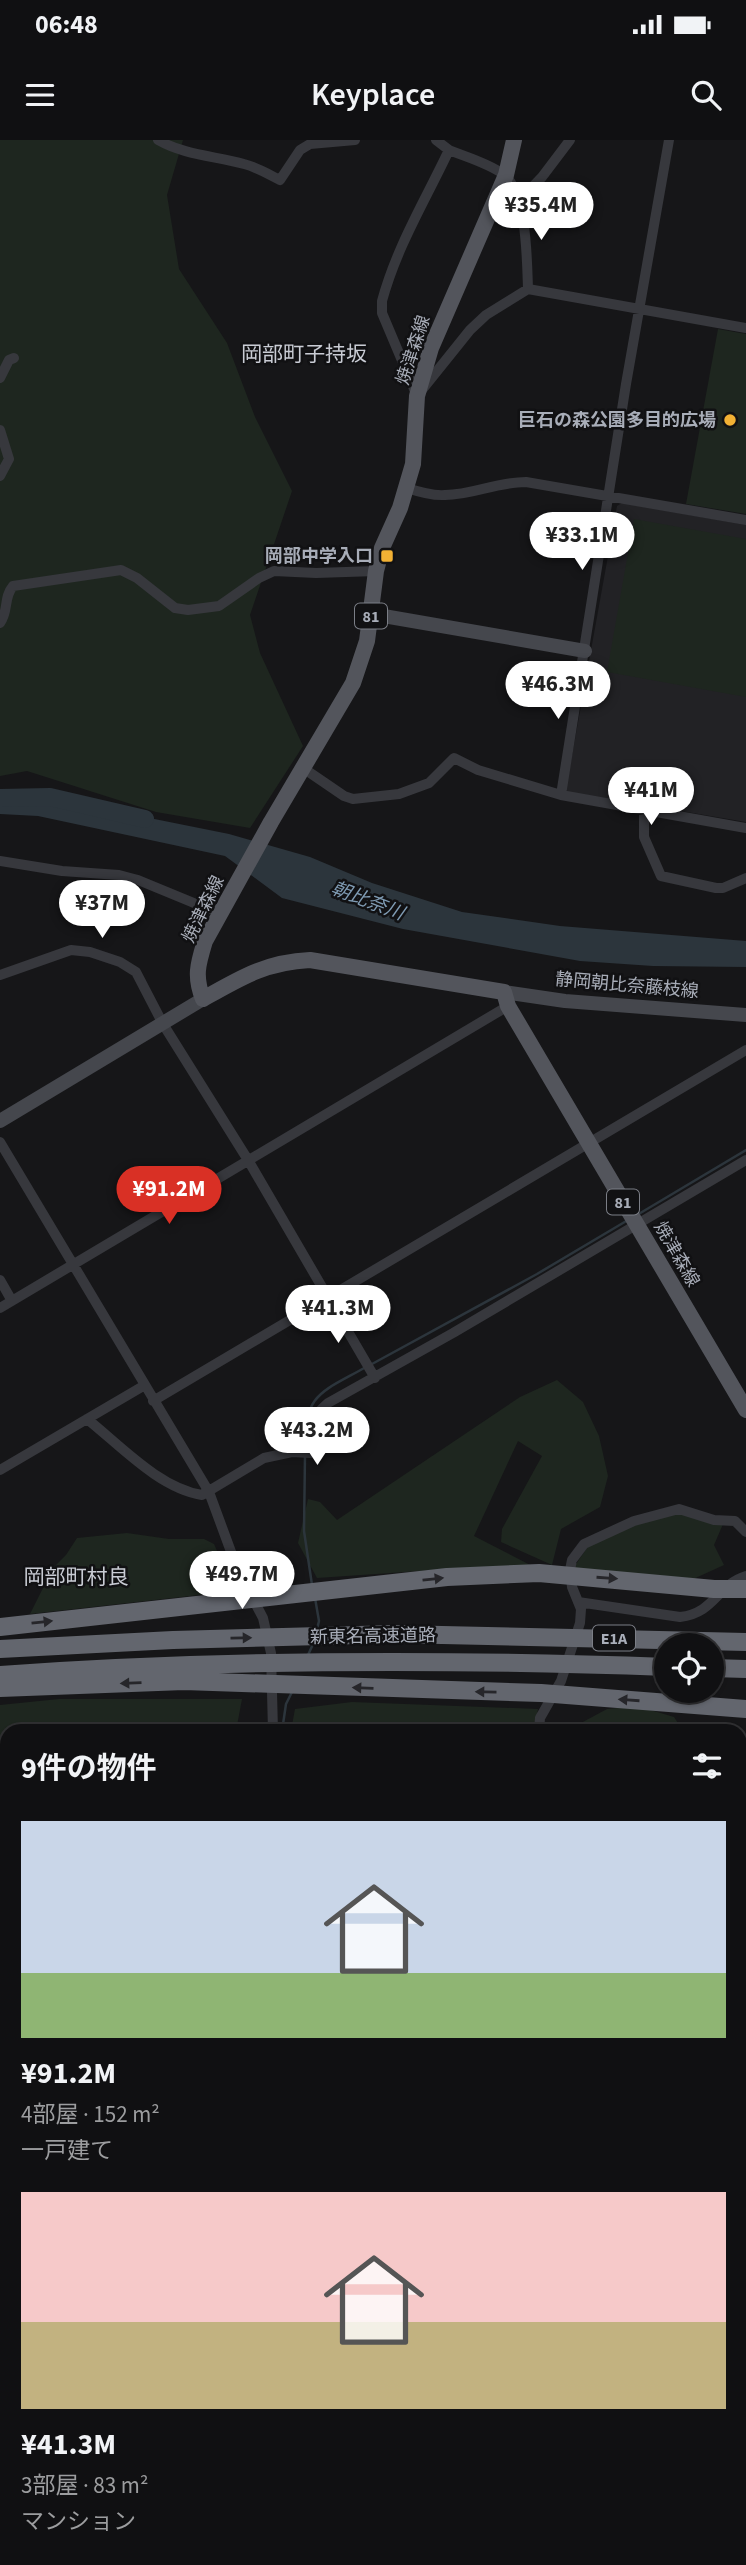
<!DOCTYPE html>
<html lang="ja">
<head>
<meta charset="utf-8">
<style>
	:root { --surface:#101012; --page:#1e1e20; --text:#f1f3f6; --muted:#9c9d9f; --line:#303032; --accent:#d93025 }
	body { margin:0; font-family:"Source Sans 3","Noto Sans JP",sans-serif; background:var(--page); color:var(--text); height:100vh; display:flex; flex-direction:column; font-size:26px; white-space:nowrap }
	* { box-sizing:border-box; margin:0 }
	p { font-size:23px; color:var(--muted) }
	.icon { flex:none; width:38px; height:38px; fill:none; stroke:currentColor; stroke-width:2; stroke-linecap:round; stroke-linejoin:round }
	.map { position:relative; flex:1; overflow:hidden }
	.drawer { position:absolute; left:0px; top:1584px; width:747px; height:842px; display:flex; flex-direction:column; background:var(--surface); border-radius:21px 21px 0 0; box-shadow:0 2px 5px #0004,0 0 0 2px var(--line) }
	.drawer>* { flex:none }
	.controls { position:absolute; left:654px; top:1493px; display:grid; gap:14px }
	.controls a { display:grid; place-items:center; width:70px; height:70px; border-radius:50%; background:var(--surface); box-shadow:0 2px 5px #0004,0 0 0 2px var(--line); font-size:35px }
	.price { position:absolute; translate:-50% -60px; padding:0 16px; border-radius:24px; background:#fff; color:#222; font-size:23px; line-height:46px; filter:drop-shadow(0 2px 4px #0008) }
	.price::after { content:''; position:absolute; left:50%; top:42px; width:21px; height:16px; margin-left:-10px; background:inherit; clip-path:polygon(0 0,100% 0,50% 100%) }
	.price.selected { background:var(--accent); color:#fff }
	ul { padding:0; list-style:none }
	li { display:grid; align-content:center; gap:14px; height:371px; padding:0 21px }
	li span { display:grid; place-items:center; height:217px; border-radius:0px; color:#555 }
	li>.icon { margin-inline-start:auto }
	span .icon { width:126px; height:126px; fill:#fffc; stroke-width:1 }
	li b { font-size:30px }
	h2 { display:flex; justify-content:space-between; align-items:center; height:84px; padding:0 21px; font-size:30px }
	.status { display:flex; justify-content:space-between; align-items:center; height:49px; padding:0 35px; background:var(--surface); direction:ltr }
	.status svg { height:19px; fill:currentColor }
	header { display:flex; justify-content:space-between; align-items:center; height:91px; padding:0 21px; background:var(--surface); font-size:32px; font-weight:600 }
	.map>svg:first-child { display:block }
</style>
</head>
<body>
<div class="status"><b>06:48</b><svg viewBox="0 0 49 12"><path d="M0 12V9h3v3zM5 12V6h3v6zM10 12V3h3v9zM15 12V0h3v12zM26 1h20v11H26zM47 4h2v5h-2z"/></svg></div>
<header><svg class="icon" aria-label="menu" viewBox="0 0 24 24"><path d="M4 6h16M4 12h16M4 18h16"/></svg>Keyplace<svg class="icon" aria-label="search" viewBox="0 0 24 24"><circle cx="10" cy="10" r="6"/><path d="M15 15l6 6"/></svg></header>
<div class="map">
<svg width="746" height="2425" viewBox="0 0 746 2425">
	<rect width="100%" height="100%" fill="#161618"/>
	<path fill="#222225" d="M622,363L746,385V682L568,652L566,649L617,366Z"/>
	<path fill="#1e261f" d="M0,0H183L167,55L179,129L227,203L255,277L292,351L250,475L260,513L303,606L250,688L156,672L27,631L0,636Z
		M718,189L746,194V374L686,364Z
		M634,379L746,399V557L607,532Z
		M557,1240L583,1262L599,1296L608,1336L600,1367L561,1389L552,1425L501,1402L502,1389L542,1316L518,1301L474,1396L534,1427L450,1429L317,1438L298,1403L308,1359L320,1362L337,1380L520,1257Z
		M686,1372L723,1384L714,1405L724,1425L691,1440L572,1430L589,1405L638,1382Z
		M127,1393L169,1399H204L214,1404L235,1451L30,1474L53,1428L66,1415L77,1398Z
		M59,1559H242L236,1591H7V2418H740V2023L746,2019V2425H0V1565Z
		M352,1562L538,1569L534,1591H291L295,1569Z
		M637,1566L674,1577L683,1591H582L581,1583L607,1569Z
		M740,1671L746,1677V1839L740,1851Z"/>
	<path fill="#2c353c" d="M0,653L30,654L229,694L310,717L372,743L462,772L560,786L746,801V827L653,826L580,821L403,789L282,758L225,716L38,676L0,674Z"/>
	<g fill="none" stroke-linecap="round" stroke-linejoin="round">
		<path stroke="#2c353c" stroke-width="2.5" d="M637,1075L746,1010
			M372,1224L537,1134L628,1080
			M304,1309C304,1253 322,1252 366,1227
			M305,1315L304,1391L312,1445
			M315,1458L319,1481L317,1489
			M308,1515L314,1502
			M282,1591L286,1564L293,1550"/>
		<path stroke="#2c353c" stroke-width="18" d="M0,658L50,657L145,679"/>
		<path stroke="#37383d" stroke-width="10" d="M158,0C184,15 215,16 244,24C256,27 268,34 280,40L300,10L310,4L355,0
			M436,0L449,10C425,61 397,106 382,161V173L417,256L470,190L486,175L528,149L746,188
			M449,10C466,17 488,23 503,34C527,51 527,121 528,149
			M519,61L542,37L570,0
			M0,238L9,220L14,218
			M0,290L9,319L0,336
			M407,348C419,352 432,356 445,355C473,355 496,342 526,342L746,380
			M0,483C9,471 3,458 13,446L121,430L137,438L175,468L188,470L219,466L259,438L274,431L316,433L376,431
			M303,628L344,656L353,659L399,654L429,643L454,618L478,630L561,655L746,688
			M561,655L626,244L669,0
			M644,670V697L661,736L716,748H723L746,738
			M0,721L62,731L119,735L138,740L206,768L221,771
			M0,835L71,810L90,812L120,822L136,832L163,884L248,1020L375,1238
			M0,1002L209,1352L237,1428L263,1478L271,1513L273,1591
			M0,1140L12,1161
			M0,1168L508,866
			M153,1261L746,910
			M87,1279C121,1306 159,1348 202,1355L264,1318L292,1312L310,1313C309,1289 308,1280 328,1263L453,1193L746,1020
			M0,1330L145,1245
			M578,1462L680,1477C715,1473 717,1445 746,1436
			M539,1591L540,1578L561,1541L580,1483L581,1469L572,1447L570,1430L572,1420L584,1404L634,1381L679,1369L714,1380L735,1381L746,1392
			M740,1918L746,1919
			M223,2418L227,2425
			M452,2418V2425
			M680,2418L681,2425"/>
		<path stroke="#45474d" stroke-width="14" d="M372,474L585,511
			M504,852L565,861L746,875
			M0,981L203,859"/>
		<path stroke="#53555c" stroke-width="16" d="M514,0L506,35L431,208L417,256L413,324L400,368L382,408L376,431L367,501L353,543L271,682L205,801C198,824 194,836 203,859C240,838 266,822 310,820L504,852L508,866L746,1270"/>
		<path stroke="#63666e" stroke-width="18" d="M0,1487L447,1437L539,1433L714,1449H746
			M0,1509L173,1500L397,1494L746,1502
			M712,1528L746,1529
			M0,1535C222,1519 444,1519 667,1527
			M0,1548L184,1541L541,1553L746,1569"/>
	</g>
	<defs><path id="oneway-solid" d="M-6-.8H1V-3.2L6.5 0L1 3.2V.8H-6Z" transform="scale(1.75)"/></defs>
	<g fill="#26262a">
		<use href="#oneway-solid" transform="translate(607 1438) rotate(4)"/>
		<use href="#oneway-solid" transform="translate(433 1439) rotate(-6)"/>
		<use href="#oneway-solid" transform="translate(42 1482) rotate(-6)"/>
		<use href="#oneway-solid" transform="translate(241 1498) rotate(-1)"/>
		<use href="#oneway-solid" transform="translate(131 1543) rotate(178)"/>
		<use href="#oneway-solid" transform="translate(363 1548) rotate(-178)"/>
		<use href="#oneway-solid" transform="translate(486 1552) rotate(-179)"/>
		<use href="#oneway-solid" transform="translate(629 1560) rotate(-176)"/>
	</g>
	<g fill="#f2b134" stroke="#111113" stroke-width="2.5">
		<circle cx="730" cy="280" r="7"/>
		<rect x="380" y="409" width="14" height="14" rx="3.5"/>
	</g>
	<g text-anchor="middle" stroke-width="5" stroke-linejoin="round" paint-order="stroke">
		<g fill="#111113" stroke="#7b7e86" stroke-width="2">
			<rect x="355" y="463.5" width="32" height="25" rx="5"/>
			<rect x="607" y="1049.5" width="32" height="25" rx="5"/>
			<rect x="593" y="1485.5" width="42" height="25" rx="5"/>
		</g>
		<g font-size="16" font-weight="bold" fill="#a8adb8">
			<text x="371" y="482">81</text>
			<text x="623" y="1068">81</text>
			<text x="614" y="1504">E1A</text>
		</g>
		<g font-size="18" fill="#a8adb8" stroke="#111113">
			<text transform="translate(413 210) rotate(-72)" y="6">焼津森線</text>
			<text transform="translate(203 769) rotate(-64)" y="6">焼津森線</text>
			<text transform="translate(627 845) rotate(5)" y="6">静岡朝比奈藤枝線</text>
			<text transform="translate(677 1114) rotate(60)" y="6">焼津森線</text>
			<text transform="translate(373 1496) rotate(-1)" y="6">新東名高速道路</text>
		</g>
		<g font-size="18" font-weight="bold" fill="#a8adb8" stroke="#111113" text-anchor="end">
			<text x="716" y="286">巨石の森公園多目的広場</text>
			<text x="373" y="422">岡部中学入口</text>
		</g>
		<g font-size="19" font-style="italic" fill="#7f9bb3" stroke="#111113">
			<text transform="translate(368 760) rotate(21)" y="7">朝比奈川</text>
		</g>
		<g font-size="21" fill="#c9ccd4" stroke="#111113">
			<text x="304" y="221">岡部町子持坂</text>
			<text x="76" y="1444">岡部町村良</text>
		</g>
	</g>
</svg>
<div class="controls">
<a><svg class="icon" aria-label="locate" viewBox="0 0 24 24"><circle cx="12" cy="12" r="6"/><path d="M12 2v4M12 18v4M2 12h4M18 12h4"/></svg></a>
</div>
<b class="price" style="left:541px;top:102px">¥35.4M</b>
<b class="price" style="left:582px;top:432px">¥33.1M</b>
<b class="price" style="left:558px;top:581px">¥46.3M</b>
<b class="price" style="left:651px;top:687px">¥41M</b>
<b class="price" style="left:102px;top:800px">¥37M</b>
<b class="price selected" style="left:169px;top:1086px">¥91.2M</b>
<b class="price" style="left:338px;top:1205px">¥41.3M</b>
<b class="price" style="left:317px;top:1327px">¥43.2M</b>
<b class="price" style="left:242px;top:1471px">¥49.7M</b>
<section class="drawer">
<h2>9件の物件<svg class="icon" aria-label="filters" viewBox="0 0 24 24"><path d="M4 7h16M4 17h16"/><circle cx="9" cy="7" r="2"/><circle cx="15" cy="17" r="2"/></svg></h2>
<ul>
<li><span style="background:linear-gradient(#c9d6e8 70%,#8fb573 0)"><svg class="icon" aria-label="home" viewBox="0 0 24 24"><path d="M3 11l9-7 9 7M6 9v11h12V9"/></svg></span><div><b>¥91.2M</b><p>4部屋 · 152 m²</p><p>一戸建て</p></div></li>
<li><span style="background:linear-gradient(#f6c9c9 60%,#c2b280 0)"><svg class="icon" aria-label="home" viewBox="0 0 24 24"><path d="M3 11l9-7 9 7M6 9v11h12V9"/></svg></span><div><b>¥41.3M</b><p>3部屋 · 83 m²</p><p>マンション</p></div></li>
</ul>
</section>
</div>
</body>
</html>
